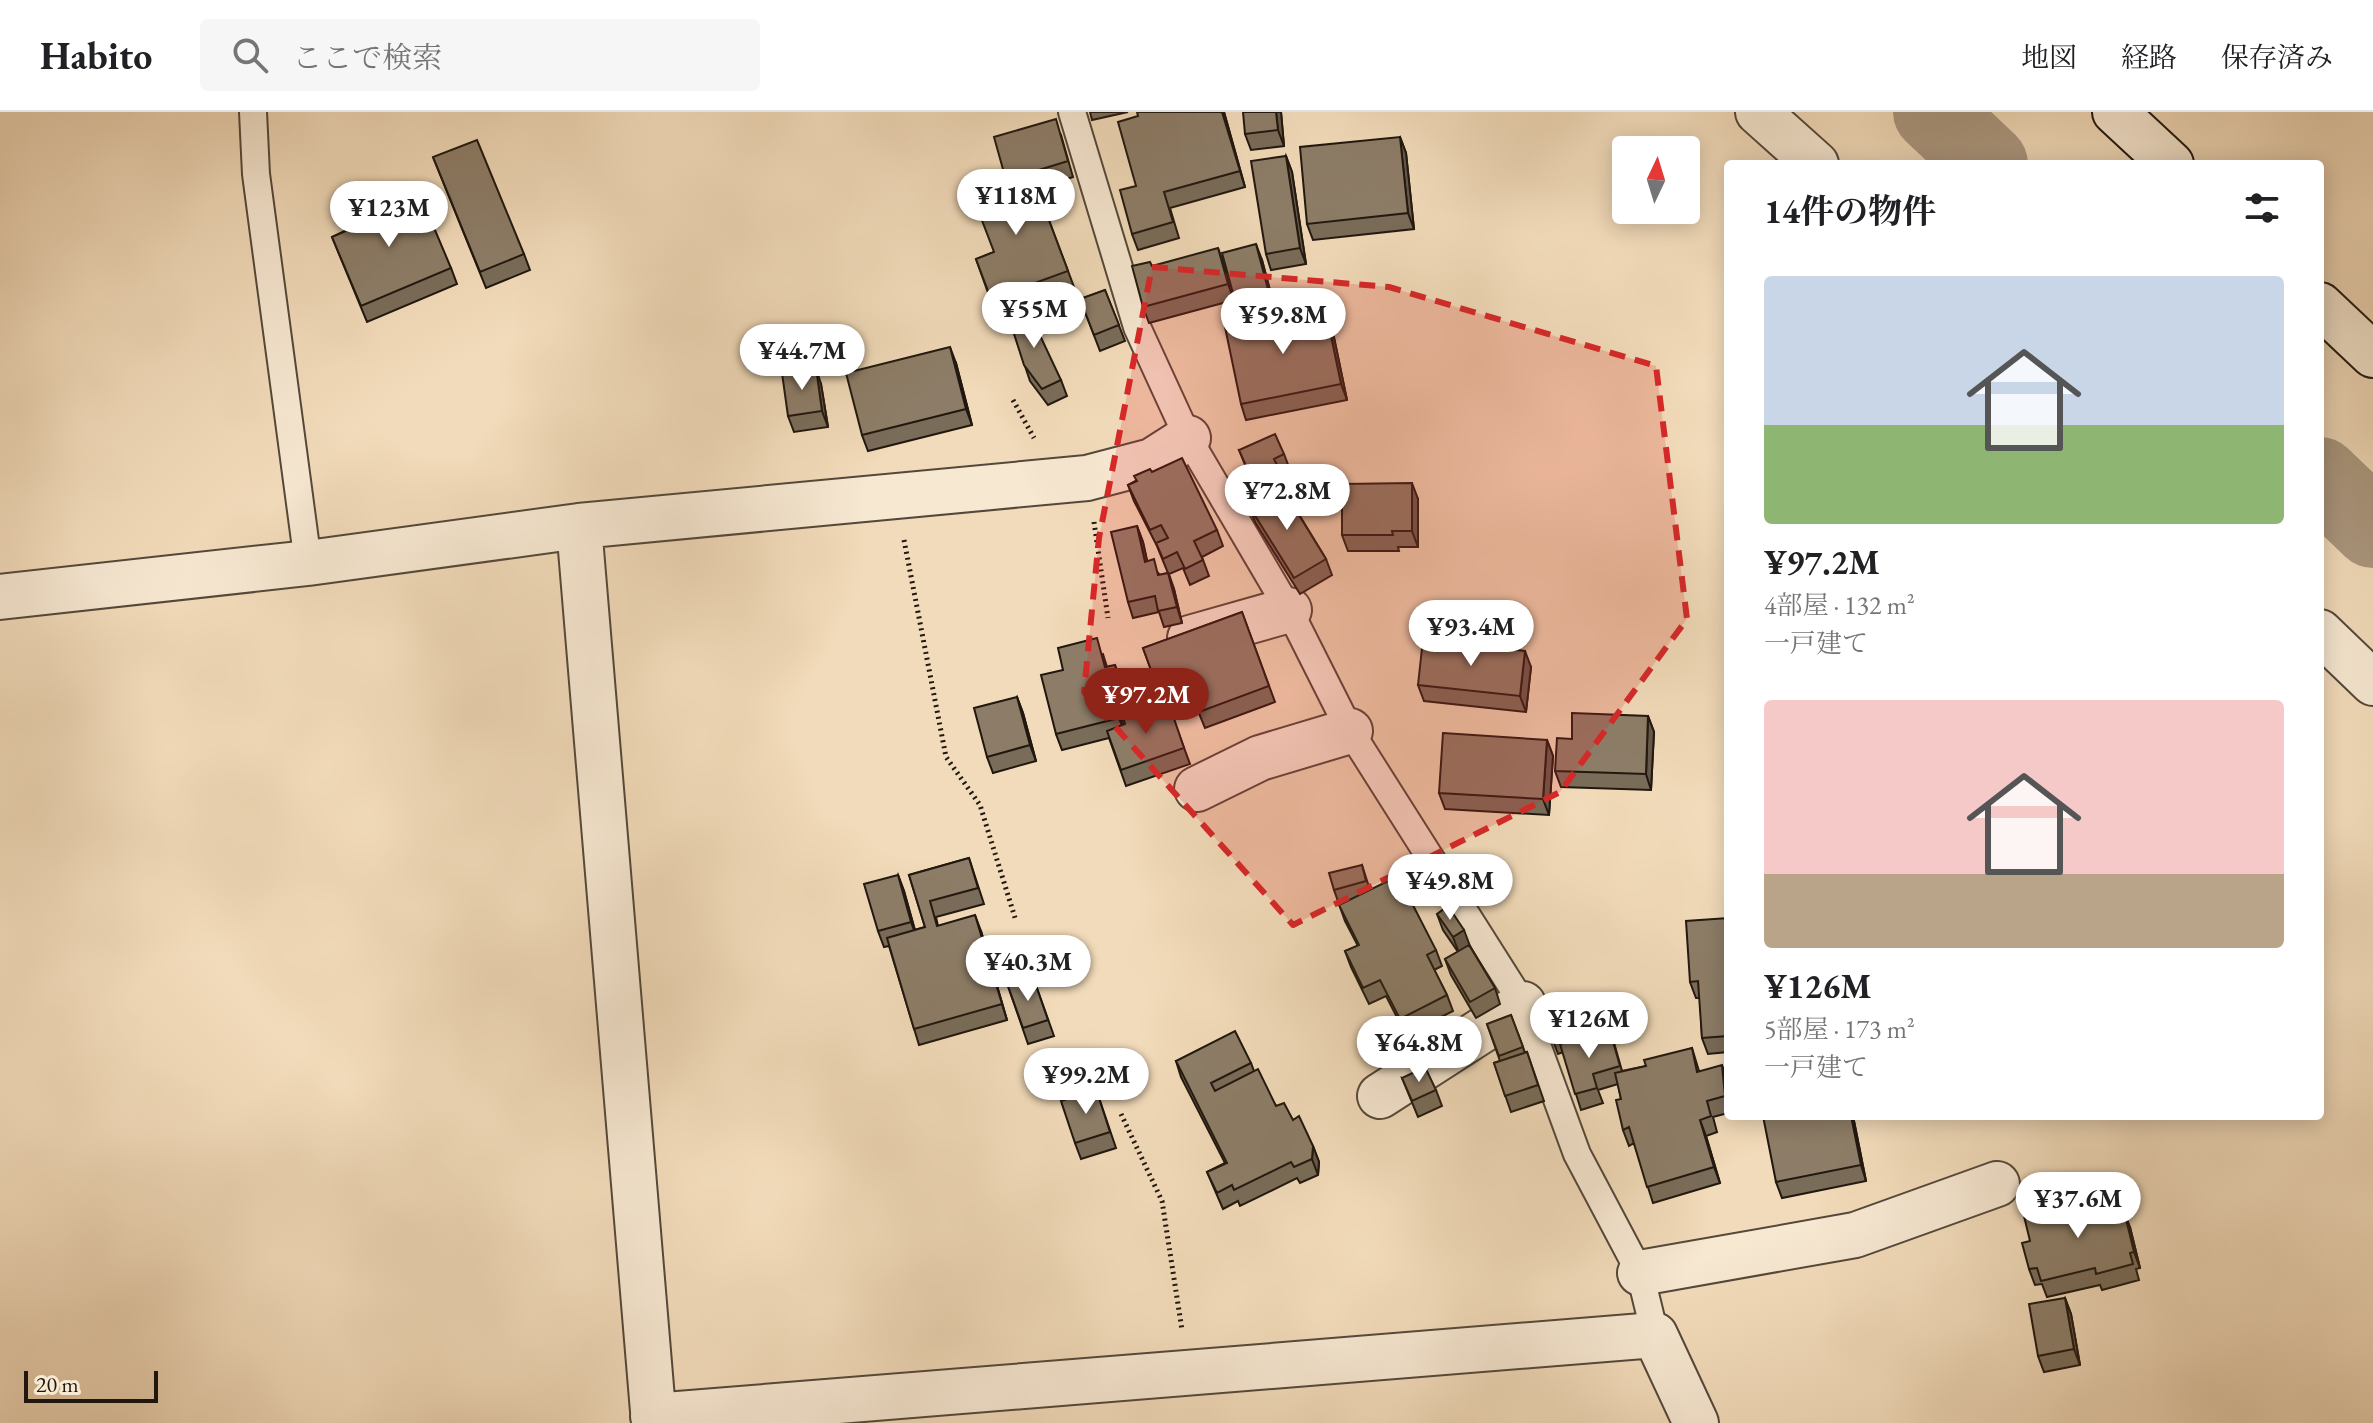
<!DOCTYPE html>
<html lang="ja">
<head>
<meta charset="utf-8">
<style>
	:root { --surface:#fff; --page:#f6f6f6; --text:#202124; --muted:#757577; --line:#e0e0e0; --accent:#8f2418 }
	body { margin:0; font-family:"EB Garamond","Noto Serif JP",serif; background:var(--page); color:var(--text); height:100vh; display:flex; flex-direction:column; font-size:30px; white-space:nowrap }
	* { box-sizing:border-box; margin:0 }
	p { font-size:26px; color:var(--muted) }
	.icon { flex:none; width:44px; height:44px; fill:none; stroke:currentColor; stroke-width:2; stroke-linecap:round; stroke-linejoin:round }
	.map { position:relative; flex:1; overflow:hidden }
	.panel { position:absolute; left:1724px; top:48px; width:600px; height:960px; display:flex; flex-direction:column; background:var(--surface); border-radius:8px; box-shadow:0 4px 20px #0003 }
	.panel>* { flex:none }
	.needle { width:52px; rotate:4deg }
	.buttons { position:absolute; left:1612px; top:24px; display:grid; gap:16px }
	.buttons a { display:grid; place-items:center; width:88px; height:88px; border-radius:8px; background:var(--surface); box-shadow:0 4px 20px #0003; font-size:40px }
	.scale { position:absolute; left:24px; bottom:20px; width:134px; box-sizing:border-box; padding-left:8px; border:4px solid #20170f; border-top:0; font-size:22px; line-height:28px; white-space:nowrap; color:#20170f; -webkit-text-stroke:6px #f7e8d2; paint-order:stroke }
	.price { position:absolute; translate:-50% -68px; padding:0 18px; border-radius:28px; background:#fff; color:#222; font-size:26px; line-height:52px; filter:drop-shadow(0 2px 4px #0008) }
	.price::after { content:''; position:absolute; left:50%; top:48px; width:24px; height:18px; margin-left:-12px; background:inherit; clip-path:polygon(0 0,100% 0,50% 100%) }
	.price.active { background:var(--accent); color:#fff }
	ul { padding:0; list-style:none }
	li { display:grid; align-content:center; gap:16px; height:424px; padding:0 40px }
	li span { display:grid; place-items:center; height:248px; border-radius:8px; color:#555 }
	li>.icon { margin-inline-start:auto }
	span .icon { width:144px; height:144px; fill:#fffc; stroke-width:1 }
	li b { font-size:34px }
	h2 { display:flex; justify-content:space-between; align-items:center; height:96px; padding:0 40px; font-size:34px }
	header { display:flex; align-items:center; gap:48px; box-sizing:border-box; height:112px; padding:0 40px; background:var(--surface); border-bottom:2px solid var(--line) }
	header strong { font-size:38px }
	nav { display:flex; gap:44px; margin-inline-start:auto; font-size:28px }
	.search { width:560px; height:72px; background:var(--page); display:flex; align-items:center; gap:20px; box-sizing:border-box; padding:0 28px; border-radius:8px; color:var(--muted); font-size:30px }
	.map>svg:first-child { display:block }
</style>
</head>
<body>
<header>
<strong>Habito</strong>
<div class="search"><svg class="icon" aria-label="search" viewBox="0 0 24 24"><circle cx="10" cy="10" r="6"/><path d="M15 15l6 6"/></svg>ここで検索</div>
<nav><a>地図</a><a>経路</a><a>保存済み</a></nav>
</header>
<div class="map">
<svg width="2373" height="1311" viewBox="0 0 2373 1311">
	<rect width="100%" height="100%" fill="#f2dbba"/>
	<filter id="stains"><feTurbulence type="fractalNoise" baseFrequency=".0025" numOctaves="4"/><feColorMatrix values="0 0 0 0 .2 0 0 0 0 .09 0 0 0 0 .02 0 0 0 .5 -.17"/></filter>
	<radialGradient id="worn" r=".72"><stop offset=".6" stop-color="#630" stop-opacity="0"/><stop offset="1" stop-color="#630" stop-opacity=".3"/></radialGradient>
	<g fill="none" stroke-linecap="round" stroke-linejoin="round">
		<path stroke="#ab9880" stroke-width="80" d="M1933,0L1988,52
			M2320,365L2373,416"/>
		<defs>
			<path id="lane" d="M253,0L256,62L308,451
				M1072,0L1137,215L1188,326L1289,498L1350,619L1521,889L1577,1042L1640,1161L1655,1223"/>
			<path id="street" d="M1758,0L1816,52
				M579,414L654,1311
				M0,485L308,451L579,414L1087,366L1152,349L1188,326
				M2320,520L2373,571
				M1190,526L1289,498
				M1197,677L1260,646L1350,619
				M1380,984L1523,892
				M1640,1161L1855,1123L1997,1072
				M653,1304L1655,1223L1696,1311"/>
			<path id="secondary" d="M2115,0L2171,52
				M2320,193L2373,243"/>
		</defs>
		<use href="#lane" stroke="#54483a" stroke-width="30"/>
		<use href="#street" stroke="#54483a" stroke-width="48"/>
		<use href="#secondary" stroke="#20170f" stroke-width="48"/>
		<path stroke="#20170f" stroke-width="5" stroke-dasharray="2 4" stroke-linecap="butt" d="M1013,288L1034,326
			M1094,410L1108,506
			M904,428L946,645L980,693L1016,809
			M1121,1002L1162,1089L1182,1218"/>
		<use href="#lane" stroke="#f7e8d2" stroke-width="26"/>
		<use href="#street" stroke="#f7e8d2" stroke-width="44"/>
		<use href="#secondary" stroke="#f7e8d2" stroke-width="44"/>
	</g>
	<path fill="#796c59" stroke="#20170f" stroke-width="2" d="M1090,0H1128L1092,8Z
		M1224,0L1245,75L1170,96L1179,126L1138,138L1132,122L1136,74L1138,4Z
		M1281,0L1284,34L1251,38L1245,22Z
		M1061,23L1073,65L1037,76L1074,175L996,203L976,147L994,140L993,81L1009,76L1006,68Z
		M1400,25L1406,41L1414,117L1313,128L1307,112Z
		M1286,44L1292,60L1306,152L1271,158L1266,142Z
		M433,45L524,142L530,158L486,176Z
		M342,103H378L451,156L457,172L367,210L332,125L347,118Z
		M1262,148L1276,201L1247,208L1242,196L1239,197L1233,181Z
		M1224,152L1234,188L1149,211L1143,195Z
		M1105,178L1125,229L1100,239L1080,187Z
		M1009,206L1061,268L1067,284L1048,293L1030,269Z
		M1331,211L1347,288L1246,308L1241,292Z
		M956,251L972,313L868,339L862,323Z
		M821,272L828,315L794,320L788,304Z
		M1239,338L1284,342L1290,358L1281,362L1290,386H1289L1326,447L1332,463L1300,482L1255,410L1249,394L1259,387Z
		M1152,360L1217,418L1223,434L1202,445L1209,464L1190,473L1183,456L1169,462L1174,477L1182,511L1164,515L1159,500L1133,506L1128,490L1137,414L1143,430L1147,449L1160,463L1168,461L1157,434L1134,389L1128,373Z
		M1418,387V435H1398L1399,439H1348L1342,423Z
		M1242,500L1275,590L1205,616L1196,594L1172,603L1190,652L1126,674L1109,626L1062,638L1056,622L1063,558L1103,542L1107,555L1121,569L1129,601L1121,604L1123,613L1163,591L1143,536Z
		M1531,555L1526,600L1424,589L1418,573Z
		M1017,585L1023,601L1036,649L993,661L987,645Z
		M1648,604L1654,620L1651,678L1561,675L1555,659L1572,627Z
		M1547,628L1553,644L1549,703L1445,697L1439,681Z
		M969,746L984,792L936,805L938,814L981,819L1007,908L919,933L889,834L884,835L878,819L898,763L904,779L915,818L925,815L909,763Z
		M1362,753L1370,778L1436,838L1442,854L1434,858L1447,883L1453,899L1406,923L1386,884L1369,892L1351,855L1345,839L1358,834L1345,809L1334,778Z
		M1437,802L1470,834L1495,876L1500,892L1476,906L1451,863L1445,847L1458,840L1443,818Z
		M1728,806V940L1708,942L1702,926L1700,886H1696L1690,870Z
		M1033,865L1054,924L1028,932L1008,874Z
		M1608,883L1621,925L1613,927L1622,959L1646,954L1692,936L1699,959L1728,969V1001L1713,1005L1717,1020L1706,1024L1720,1071L1653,1091L1634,1031L1629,1034L1623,1018L1621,987L1618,972L1598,978L1603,991L1581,998L1563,940L1558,942L1552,926Z
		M1511,903L1525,941L1527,940L1544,989L1511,1000L1494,951L1500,949L1487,912Z
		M1176,949L1251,951L1254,959L1276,994L1293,1008L1313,1034L1319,1050L1318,1063L1300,1071L1297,1066L1240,1094L1238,1089L1223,1097L1207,1060L1225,1051L1181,965Z
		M1402,966L1436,978L1442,994L1418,1005Z
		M1096,977L1116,1036L1081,1047L1075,1031Z
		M1853,1004L1866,1069L1782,1086L1776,1070Z
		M2116,1101L2130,1115L2140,1156L2136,1157L2139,1168L2102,1178L2100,1173L2047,1185L2042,1172L2035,1173L2029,1157L2030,1129Z
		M2065,1186L2071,1202L2080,1253L2044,1260L2038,1244Z"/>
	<path fill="#635849" stroke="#20170f" stroke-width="2" d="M1222,0H1224L1245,75L1240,59Z
		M1276,0H1281L1284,34L1278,18Z
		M1400,25L1406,41L1414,117L1408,101Z
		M1286,44L1292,60L1306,152L1300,136Z
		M1256,132L1262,148L1276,201L1270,185Z
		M1218,136L1224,152L1234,188L1228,172Z
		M1325,195L1331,211L1347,288L1341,272Z
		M950,235L956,251L972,313L966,297Z
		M816,256L821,272L828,315L822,299Z
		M1412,371L1418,387V435L1412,419Z
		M1137,414L1143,430L1151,466L1145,450Z
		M1168,461L1174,477L1182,511L1177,495Z
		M1525,539L1531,555L1526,600L1520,584Z
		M1115,553L1121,569L1129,601L1123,586Z
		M1017,585L1023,601L1036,649L1030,633Z
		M1115,588L1121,604L1125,622L1119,606Z
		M1648,604L1654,620L1651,678L1646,662Z
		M1547,628L1553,644L1549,703L1543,687Z
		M898,763L904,779L917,826L911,810Z
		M975,803L981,819L1007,908L1002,892Z
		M1464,818L1470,834L1459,841L1453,825Z
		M1608,883L1614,899L1621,925L1616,909Z
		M1722,953L1728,969V991L1725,984Z
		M1851,1004H1853L1866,1069L1861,1053Z
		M1700,1008L1706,1024L1720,1071L1714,1055Z
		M1313,1034L1319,1050L1318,1063L1312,1047Z
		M2124,1099L2130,1115L2140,1156L2134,1140Z
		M2065,1186L2071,1202L2080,1253L2074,1237Z"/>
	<path fill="#8d7d68" stroke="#20170f" stroke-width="2" d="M1137,0H1222L1240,59L1164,80L1173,110L1132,122L1120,78L1136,74L1118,10L1138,4Z
		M1243,0H1276L1278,18L1245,22Z
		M1056,7L1068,49L1006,68L994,25Z
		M1400,25L1408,101L1307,112L1300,35Z
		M477,28L524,142L480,160L433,45Z
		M1286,44L1300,136L1266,142L1251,49Z
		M986,62L993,81L1033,66L1068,159L991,187L976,147L994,140L967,69Z
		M421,85L451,156L361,194L332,125L348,118L342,103L373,91L378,103Z
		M1256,132L1270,185L1241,192L1238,179L1233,181L1222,141Z
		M1218,136L1228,172L1143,195L1132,154L1150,150L1152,154Z
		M1105,178L1119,213L1094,223L1080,187Z
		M1325,195L1341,272L1241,292L1225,215Z
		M1028,198L1061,268L1042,277L1024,253L1009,206Z
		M950,235L966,297L862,323L846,261Z
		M816,256L822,299L788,304L782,261Z
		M1275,322L1284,342L1274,347L1285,370L1258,381L1239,338Z
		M1182,346L1217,418L1194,429L1203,448L1185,457L1177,440L1163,447L1156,431L1168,426L1161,413L1150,418L1128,373L1137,369L1134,364L1150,357L1152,360Z
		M1412,371V419H1392L1393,423H1342V372Z
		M1281,374L1326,447L1294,466L1249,394Z
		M1137,414L1145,450L1154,447L1158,463L1168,461L1177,495L1158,499L1155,484L1128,490L1111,420Z
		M1242,500L1269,574L1199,600L1191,578L1162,588L1143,536Z
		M1097,526L1105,555L1115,553L1123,586L1115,588L1119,606L1056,622L1041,563L1063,558L1058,536Z
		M1423,527L1525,539L1520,584L1418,573Z
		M1017,585L1030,633L987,645L974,596Z
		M1168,589L1184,636L1121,658L1107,619L1125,612L1123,605Z
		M1572,601L1648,604L1646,662L1555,659L1557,626L1572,627Z
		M1443,621L1547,628L1543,687L1439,681Z
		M969,746L978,776L930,789L937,814L975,803L1002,892L914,917L887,826L925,815L909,763Z
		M1362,753L1366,769L1334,778L1329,761Z
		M898,763L911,810L878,819L864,772Z
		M1398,764L1436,838L1427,843L1447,883L1400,907L1380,868L1363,876L1345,839L1359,833L1339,793Z
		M1448,794L1464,818L1453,825L1437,802Z
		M1728,806V924L1702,926L1698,869L1690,870L1686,809Z
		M1469,833L1495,876L1470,890L1445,847Z
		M1033,865L1048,908L1023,916L1008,874Z
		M1608,883L1616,909L1552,926L1545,900Z
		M1511,903L1523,935L1499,944L1487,912Z
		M1235,919L1251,951L1211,971L1215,979L1258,957L1276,994L1284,991L1293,1008L1299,1004L1313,1034L1312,1047L1294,1055L1291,1050L1234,1078L1232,1073L1217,1081L1207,1060L1227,1051L1176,949Z
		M1610,919L1620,954L1593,962L1597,976L1575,982L1560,932Z
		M1692,936L1697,960L1722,953L1725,984L1707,989L1711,1004L1700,1008L1714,1055L1647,1075L1629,1015L1623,1018L1616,988L1621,987L1615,961L1646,954L1644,948Z
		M1527,940L1538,973L1505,984L1494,951Z
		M1425,955L1436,978L1412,989L1402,966Z
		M1096,977L1110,1020L1075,1031L1061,989Z
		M1763,1004H1851L1861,1053L1776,1070Z
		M2110,1084L2115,1102L2124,1099L2134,1140L2130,1141L2133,1152L2096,1162L2095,1156L2041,1169L2037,1156L2029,1157L2022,1131L2030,1129L2024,1104Z
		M2065,1186L2074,1237L2038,1244L2029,1192Z"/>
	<path fill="#d62828" fill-opacity="0.2" stroke="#d62828" stroke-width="6" stroke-dasharray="16 10" stroke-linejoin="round" d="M1152,155L1389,175L1656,254L1687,507L1560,680L1293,813L1084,580L1099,426Z"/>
	<rect width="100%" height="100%" filter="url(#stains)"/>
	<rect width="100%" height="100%" fill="url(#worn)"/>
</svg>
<div class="buttons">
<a><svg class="needle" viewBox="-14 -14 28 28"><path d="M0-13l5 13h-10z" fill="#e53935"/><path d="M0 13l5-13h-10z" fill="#757577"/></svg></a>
</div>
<div class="scale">20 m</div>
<b class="price" style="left:1016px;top:125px">¥118M</b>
<b class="price" style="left:389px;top:137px">¥123M</b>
<b class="price" style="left:1034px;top:238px">¥55M</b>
<b class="price" style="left:1283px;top:244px">¥59.8M</b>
<b class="price" style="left:802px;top:280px">¥44.7M</b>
<b class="price" style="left:1287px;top:420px">¥72.8M</b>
<b class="price" style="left:1471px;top:556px">¥93.4M</b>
<b class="price active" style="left:1146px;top:624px">¥97.2M</b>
<b class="price" style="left:1450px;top:810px">¥49.8M</b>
<b class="price" style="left:1028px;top:891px">¥40.3M</b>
<b class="price" style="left:1589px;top:948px">¥126M</b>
<b class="price" style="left:1419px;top:972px">¥64.8M</b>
<b class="price" style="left:1086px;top:1004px">¥99.2M</b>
<b class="price" style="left:2078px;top:1128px">¥37.6M</b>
<section class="panel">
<h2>14件の物件<svg class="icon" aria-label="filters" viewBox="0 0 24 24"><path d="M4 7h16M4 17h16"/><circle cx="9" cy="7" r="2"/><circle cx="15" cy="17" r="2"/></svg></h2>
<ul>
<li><span style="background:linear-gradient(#c9d6e8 60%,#8fb573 0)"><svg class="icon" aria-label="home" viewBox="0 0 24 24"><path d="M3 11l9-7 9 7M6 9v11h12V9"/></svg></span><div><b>¥97.2M</b><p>4部屋 · 132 m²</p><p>一戸建て</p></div></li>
<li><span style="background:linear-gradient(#f6c9c9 70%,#b9a48a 0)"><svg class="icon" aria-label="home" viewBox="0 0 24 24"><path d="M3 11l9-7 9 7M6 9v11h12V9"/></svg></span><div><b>¥126M</b><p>5部屋 · 173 m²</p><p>一戸建て</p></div></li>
</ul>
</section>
</div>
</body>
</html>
